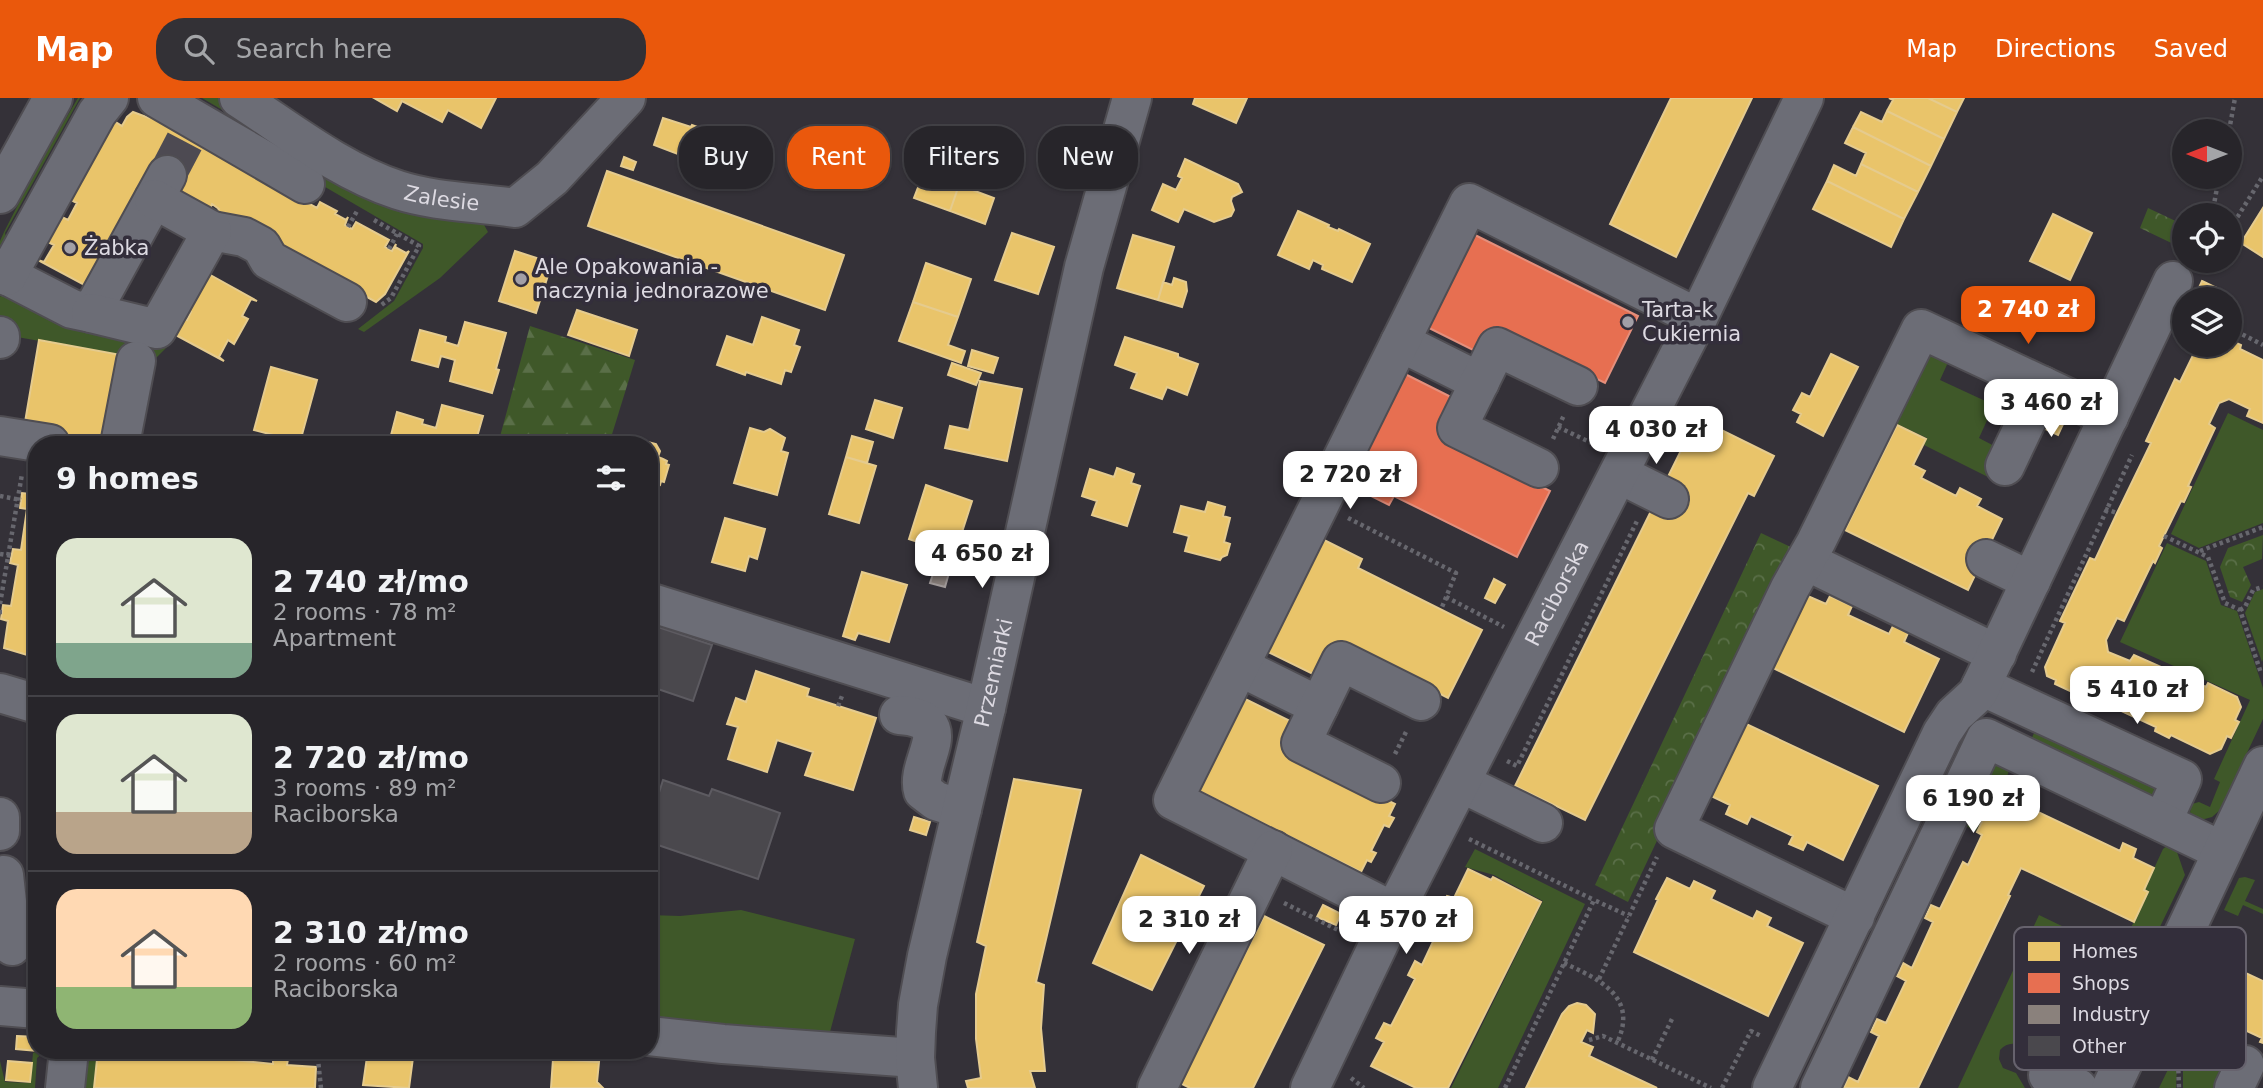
<!DOCTYPE html>
<html lang="en">
<head>
<meta charset="utf-8">
<style>
	:root { --surface:#27252a; --page:#333136; --text:#f1f3f6; --muted:#a4a5a8; --line:#434247; --accent:#ea580c }
	body { margin:0; font-family:"DejaVu Sans",sans-serif; background:var(--page); color:var(--text); height:100vh; display:flex; flex-direction:column; font-size:26px; white-space:nowrap }
	* { box-sizing:border-box; margin:0 }
	p { font-size:23px; color:var(--muted) }
	.icon { flex:none; width:38px; height:38px; fill:none; stroke:currentColor; stroke-width:2; stroke-linecap:round; stroke-linejoin:round }
	.map { position:relative; flex:1; overflow:hidden }
	.sheet { position:absolute; left:28px; top:338px; width:630px; height:623px; display:flex; flex-direction:column; background:var(--surface); border-radius:28px; box-shadow:0 2px 5px #0004,0 0 0 2px var(--line) }
	.sheet>* { flex:none }
	.top-card { position:absolute; left:679px; top:28px; width:665px; height:63px; display:flex; gap:14px }
	.needle { width:46px; rotate:270deg }
	.fabs { position:absolute; left:2172px; top:21px; display:grid; gap:14px }
	.fabs a { display:grid; place-items:center; width:70px; height:70px; border-radius:50%; background:var(--surface); box-shadow:0 2px 5px #0004,0 0 0 2px var(--line); font-size:35px }
	.price { position:absolute; translate:-50% -60px; padding:0 16px; border-radius:14px; background:#fff; color:#222; font-size:23px; line-height:46px; filter:drop-shadow(0 2px 4px #0008) }
	.price::after { content:''; position:absolute; left:50%; top:42px; width:21px; height:16px; margin-left:-10px; background:inherit; clip-path:polygon(0 0,100% 0,50% 100%) }
	.price.on { background:var(--accent); color:#fff }
	ul { padding:0; list-style:none }
	li { display:flex; align-items:center; gap:21px; height:175px; padding:0 28px }
	li+li { border-top:2px solid var(--line) }
	li span { display:grid; place-items:center; flex:none; width:196px; height:140px; border-radius:21px; color:#555 }
	li>.icon { margin-inline-start:auto }
	span .icon { width:84px; height:84px; fill:#fffc; stroke-width:1 }
	li b { font-size:30px }
	h2 { display:flex; justify-content:space-between; align-items:center; height:84px; padding:0 28px; font-size:30px }
	.tag { padding:0 24px; border-radius:28px; background:var(--surface); box-shadow:0 2px 5px #0004,0 0 0 2px var(--line); font-size:24px; line-height:63px }
	.tag.on { background:var(--accent); color:#fff }
	header { display:flex; align-items:center; gap:42px; box-sizing:border-box; height:98px; padding:0 35px; background:var(--accent); color:#fff }
	header strong { font-size:33px }
	nav { display:flex; gap:38px; margin-inline-start:auto; font-size:24px }
	.search { width:490px; height:63px; background:var(--page); display:flex; align-items:center; gap:18px; box-sizing:border-box; padding:0 24px; border-radius:28px; color:var(--muted); font-size:26px }
	.map>svg:first-child { display:block }
</style>
</head>
<body>
<header>
<strong>Map</strong>
<div class="search"><svg class="icon" aria-label="search" viewBox="0 0 24 24"><circle cx="10" cy="10" r="6"/><path d="M15 15l6 6"/></svg>Search here</div>
<nav><a>Map</a><a>Directions</a><a>Saved</a></nav>
</header>
<div class="map">
<svg width="2263" height="990" viewBox="0 0 2263 990">
	<defs>
		<pattern id="forest-firs" width="22" height="20" patternUnits="userSpaceOnUse" patternTransform="scale(1.75)"><rect width="22" height="20" fill="#3f5829"/><path d="M5 1l3.5 6h-7zM16 11l3.5 6h-7z" fill="#5a6f48"/></pattern>
		<pattern id="park-crowns" width="20" height="18" patternUnits="userSpaceOnUse" patternTransform="scale(1.75)"><rect width="20" height="18" fill="#3f5829"/><path d="M2 6a3 3 0 1 1 6 0M12 15a3 3 0 1 1 6 0" fill="none" stroke="#5a6f48"/></pattern>
	</defs>
	<rect width="100%" height="100%" fill="#343138"/>
	<path fill="#3f5829" d="M78,0H80L5,135L10,151L0,158V143L4,134L42,60Z
		M202,0H218L239,14L482,123L488,134L440,180L364,234L358,231L394,203L423,150V146L320,86L246,39L241,23Z
		M4,190L73,224L169,247L153,263L0,236V199Z
		M1943,252L1950,260L1940,282L1994,307L1979,340L2000,351L1998,384L1924,347L1927,340L1897,326L1856,407L1847,402L1919,256Z
		M2228,315L2263,332V425L2199,450L2171,436Z
		M2167,445L2206,463L2221,507L2237,513L2263,590V621L2220,712L2212,719L2201,722L2192,718L2190,714L2192,706L2199,704L2210,709L2220,684L2214,681L2250,602L2120,544Z
		M2263,491V561L2262,564L2245,515L2255,494Z
		M2035,633L2159,690L2155,703L2027,650Z
		M1997,661L2011,667L2002,693L1996,691L1976,733L1959,725Z
		M2173,743L2180,747L2177,754L2185,777L2156,837L2146,833L2125,877L2086,896L2077,908L2067,927L2052,912L2040,915L2043,922H2057L2064,931L2051,946L2041,954L2034,952L2026,954C2020,944 2008,943 2000,952L1999,961L2003,970L2016,975L2025,990H1958L2039,817L2114,853L2124,833L2129,834L2148,794L2144,792L2163,751Z
		M1475,751L1585,806L1498,990H1451L1543,803L1494,777L1465,769Z
		M2245,779L2255,782L2245,803L2263,811V816L2243,807L2238,818L2224,812L2239,780Z
		M741,812L855,841L827,945L649,925V817L680,818Z
		M2089,905L2062,962L2055,958L2040,990H2031L2030,980L2039,961L2054,950L2072,929L2081,912Z
		M2187,931L2239,956L2223,990H2183V965L2178,950Z
		M39,952H47L37,960L35,990H0V963L5,984L30,985L33,955Z
		M84,952H98L94,990H81Z
		M2174,959L2177,968L2176,990H2159Z"/>
	<path fill="url(#forest-firs)" d="M530,228L635,262L609,346H498Z"/>
	<path fill="url(#park-crowns)" d="M2148,110L2184,127V151L2140,130Z
		M1761,435L1795,451L1628,804L1595,787Z
		M2263,437L2262,461L2243,469L2251,487L2242,504L2230,499L2220,469L2228,450Z"/>
	<path fill="#e9c46a" stroke="#e5cb8e" stroke-width="2" d="M374,0H496L481,30L448,12L442,24L402,3L397,13Z
		M1195,0H1247L1236,25L1193,6Z
		M1671,0H1752L1676,159L1610,126Z
		M1889,0H1928L1957,14L1944,41L1887,13L1893,2Z
		M1928,0H1964L1957,14Z
		M153,12L300,101L317,110L320,104L337,113L335,116L346,122L348,119L345,127L352,131L356,124L389,142L385,149L392,153L396,146L395,149L406,155L409,153L385,196L376,204L216,116L219,111L212,106L209,113L172,92L109,143L104,150L110,154L90,190L38,162L44,164L54,147L48,144L62,119L68,122L77,105L71,102L114,23L122,28L127,19L133,14L149,20Z
		M1887,13L1944,41L1931,68L1853,29L1861,14L1882,24Z
		M663,20L691,29L692,27L742,45L739,54L744,55L747,61L744,66L739,69L736,68L733,77L654,47Z
		M1853,29L1931,68L1918,94L1861,66L1866,55L1845,45Z
		M624,59L636,64L633,72L621,68Z
		M1185,61L1238,86L1242,94L1232,99L1231,103L1234,112L1231,118L1214,124L1184,111L1178,124L1152,112L1163,86L1176,92L1182,80L1178,78Z
		M1861,66L1918,94L1904,121L1827,83L1834,67L1856,78Z
		M607,73L844,157L825,212L588,128Z
		M924,74L959,87L950,113L914,100Z
		M1827,83L1904,121L1891,149L1813,111Z
		M959,87L994,100L985,126L950,113Z
		M2263,110V159L2241,145Z
		M1298,113L1329,127L1328,129L1338,133L1339,131L1370,146L1352,184L1322,171L1323,167L1313,162L1309,171L1278,157Z
		M2053,116L2092,135L2070,182L2030,163Z
		M1012,135L1054,149L1038,196L995,182Z
		M1133,137L1174,149L1158,202L1117,190Z
		M515,153L552,165L536,215L499,203Z
		M926,165L971,181L958,219L913,204Z
		M205,174L257,203L251,201L242,218L248,221L234,246L228,242L219,259L224,263L172,235L181,218L187,222L191,214L185,211Z
		M1174,180L1186,184L1187,193L1182,209L1158,202L1163,184L1172,187Z
		M2202,183L2221,192L2217,201H2212L2197,194Z
		M913,204L958,219L948,247L965,253L961,265L899,243Z
		M577,212L637,232L629,258L568,237Z
		M762,219L799,232L794,247L800,249L791,274L785,272L781,286L746,274L745,277L717,267L727,238L753,247Z
		M465,224L506,235L496,271L499,272L492,295L450,283L455,262L441,258L438,269L412,262L420,232L446,239L445,244L458,248Z
		M1125,239L1178,256V259L1198,266L1187,297L1167,289L1162,301L1131,290L1137,275L1115,267Z
		M39,242L121,257L105,346H52L24,330Z
		M2230,242L2241,247L2240,251L2263,262V325L2247,318L2250,311L2229,301L2219,305L2209,326L2215,330L2188,388L2191,389L2184,404L2181,403L2159,448L2162,450L2155,465L2153,463L2124,523L2117,520L2106,542L2108,554L2130,563L2134,557L2206,589L2208,585L2237,599L2241,609L2235,622L2239,624L2231,640L2227,638L2221,651L2210,656L2171,637L2169,640L2155,633L2156,629L2072,590L2070,593L2055,586L2056,582L2047,578L2045,569L2065,525L2060,523L2090,460L2095,462L2117,415L2151,345L2146,343L2175,281L2180,284L2198,247H2230Z
		M972,252L998,260L993,275L968,268Z
		M1831,256L1858,269L1823,338L1797,324L1801,316L1793,312L1802,295L1810,299Z
		M952,265L981,275L976,287L948,277Z
		M271,269L317,282L300,344L254,332Z
		M980,283L1022,291L1007,363L945,350L950,328L969,332Z
		M875,302L902,310L893,340L866,331Z
		M442,307L483,318L475,346L389,345L397,314L423,322L422,326L436,330Z
		M2047,313L2065,322L2058,337L2039,328Z
		M1697,320L1774,358L1754,398L1748,395L1585,722L1515,688Z
		M1897,327L1926,341L1913,367L1925,373L1921,380L1956,398L1960,390L1981,401L1977,408L2002,421L1968,492L1845,432Z
		M750,330L764,334L770,331L785,340L781,353L788,355L777,397L734,385Z
		M852,338L873,344L867,365L846,359Z
		M243,340L270,346H241Z
		M644,343L656,346L660,353L658,359L663,361L667,363L666,366L669,367L664,384L661,383L660,387L651,384L649,391V346H643Z
		M846,359L876,368L859,425L829,416Z
		M37,360V560L4,550L8,523L1,521L3,507L11,508L18,467L10,465L13,451L21,452L27,411L20,410L22,395L31,396Z
		M1117,370L1134,376L1131,385L1140,388L1127,428L1092,417L1097,403L1082,398L1090,371L1114,379Z
		M926,387L972,403L955,456L909,441Z
		M1208,404L1225,409L1223,418L1230,420L1224,444L1230,446L1227,457L1222,459L1220,462L1185,453L1189,438L1174,434L1181,408L1205,414Z
		M725,420L765,431L757,461L749,458L745,473L712,464Z
		M1320,440L1362,461L1358,470L1482,532L1448,600L1337,544L1319,579L1264,552Z
		M862,474L907,487L889,544L858,535L855,542L843,538Z
		M1494,481L1505,487L1495,505L1485,500Z
		M1803,496L1826,506L1830,498L1852,508L1848,517L1889,536L1893,528L1901,531L1908,535L1904,544L1939,561L1904,634L1771,569Z
		M756,573L809,591L807,598L876,620L853,692L805,677L813,654L777,642L767,674L728,661L738,629L727,626L736,600L746,604Z
		M1241,599L1296,626L1283,651L1395,706L1389,718L1394,720L1389,729L1384,727L1371,753L1376,755L1371,764L1367,762L1361,774L1195,691Z
		M1744,625L1878,688L1843,762L1807,744L1803,752L1789,746L1793,738L1751,718L1747,726L1726,716L1730,707L1707,696Z
		M1014,681L1081,692L1036,884L1044,887L1041,930L1045,973H1030L1035,990H968L966,983L981,980L976,941V896L986,848L977,844Z
		M1996,694L2120,753L2123,745L2136,751L2133,760L2154,770L2144,792L2148,794L2134,824L2021,770L2008,797L2010,798L1918,990H1844L1848,979L1858,984L1879,938L1871,934L1874,927L1877,921L1886,925L1906,883L1897,878L1900,872L1903,865L1912,870L1933,824L1925,820L1931,807L1940,811L1963,764L1968,767L1982,737L1977,734Z
		M914,719L930,724L926,737L910,732Z
		M1141,757L1204,788L1152,892L1093,865Z
		M1468,771L1491,782L1493,779L1541,804L1448,990H1416L1371,968L1384,944L1376,940L1384,925L1391,928L1415,881L1408,877L1415,863L1422,867L1446,816L1440,813L1447,798L1454,800Z
		M1667,780L1690,791L1694,783L1715,793L1711,801L1753,821L1757,813L1771,820L1767,828L1803,845L1768,918L1634,854L1658,802L1656,801Z
		M18,791L37,793V842H28L30,820H23L27,794L18,793Z
		M1323,807L1341,816L1336,827L1317,819Z
		M1264,818L1324,847L1253,990H1190L1180,985Z
		M2224,865L2263,883V945L2260,944L2262,940L2202,912Z
		M1577,905L1586,907L1595,916L1593,935L1587,932L1581,944L1593,949L1589,958L1657,990H1526L1562,916L1569,908Z
		M17,938L37,939V953L16,951Z
		M98,952H143L201,959V953L215,955V960L273,966V960L288,961L287,967L316,969L315,990H94Z
		M368,952H414L409,990L363,987Z
		M553,961L599,964L597,984L603,990H551Z
		M8,963L32,965L30,984L6,982Z"/>
	<path fill="#e76f51" stroke="#e48f7c" stroke-width="2" d="M1471,135L1638,218L1605,285L1493,230L1481,256L1425,228Z
		M1403,275L1457,302L1439,337L1550,393L1517,459L1394,398L1389,407L1347,386Z"/>
	<path fill="#8a817c" stroke="#a39c9b" stroke-width="2" d="M935,470L949,475L945,489L930,485Z"/>
	<path fill="#4a484d" stroke="#5d5b61" stroke-width="2" d="M649,526L712,547L693,603L649,588Z
		M663,682L709,698L712,691L780,715L758,781L649,744V699L657,701Z"/>
	<g fill="none" stroke-linecap="round" stroke-linejoin="round">
		<path stroke="#4d4a52" stroke-width="38" stroke-dasharray="38 19" stroke-linecap="butt" d="M167,77L190,33"/>
		<defs>
			<g id="minor">
				<path d="M157,0L305,86"/>
				<path id="s1" d="M239,0C290,33 340,73 398,92C435,104 476,104 515,110L552,80L626,0"/>
				<path d="M0,96L53,0"/>
				<path d="M212,133L244,139L261,148L269,162L347,204"/>
				<path d="M0,174L72,211L91,215L167,77"/>
				<path d="M7,178L97,15L109,0"/>
				<path d="M91,215L157,231L212,133L154,101"/>
				<path d="M0,241V238"/>
				<path d="M1400,244L1480,284"/>
				<path d="M0,338L50,346"/>
				<path d="M120,346L136,263"/>
				<path d="M2005,368L2043,288"/>
				<path d="M1539,370L1457,330L1497,249L1578,288"/>
				<path d="M1619,376L1669,401"/>
				<path d="M1986,461L2031,483"/>
				<path d="M1806,463L1997,556"/>
				<path d="M649,504L986,610"/>
				<path d="M1240,569L1319,608"/>
				<path d="M1981,588L2182,681L2162,724"/>
				<path d="M0,595L37,606"/>
				<path d="M899,617C962,621 914,663 923,693L936,703L962,711"/>
				<path d="M1381,685L1301,645L1341,563L1421,603"/>
				<path d="M1461,685L1543,725"/>
				<path d="M0,719V733"/>
				<path d="M4,777L12,848"/>
				<path d="M1394,814L1173,702L1469,105L1698,220"/>
				<path d="M1855,819L1674,731L1790,490L1816,444L1921,231L2109,319"/>
				<path d="M0,908L37,911"/>
				<path d="M649,938L723,946L915,960"/>
				<path d="M2048,977L2078,990"/>
				<path d="M65,990L69,952"/>
				<path id="s2" d="M918,990L915,960L916,934L918,907L927,858L986,610L1084,169L1132,0"/>
				<path d="M1157,990L1273,752"/>
				<path id="s3" d="M1310,990L1394,814L1698,220L1804,0"/>
				<path d="M1772,990L1942,635L1954,617L1977,596L1981,588L2173,183"/>
				<path d="M1820,990L1986,640L2222,753"/>
				<path d="M2111,990L2263,668"/>
				<path d="M2234,990L2245,967"/>
			</g>
		</defs>
		<use href="#minor" stroke="#4f4d52" stroke-width="42"/>
		<path stroke="#67676e" stroke-width="4.5" stroke-dasharray="3.5 3.5" stroke-linecap="butt" d="M2229,33L2235,0
			M2212,117L2219,79
			M374,122L419,148L391,200L380,208
			M348,129L357,113
			M2230,131L2263,78
			M389,151L397,136
			M2230,230L2263,247
			M1558,329L1596,347
			M1553,341L1564,317
			M0,398L21,402
			M2105,411L2117,415
			M1348,420L1456,475L1442,509
			M2164,438L2208,459L2225,505L2240,512L2261,575
			M2200,453L2263,429
			M0,456L12,458
			M1446,499L1504,529
			M0,506L22,376
			M2240,512L2245,509L2253,492L2263,489
			M0,514H2
			M2032,574L2132,357
			M838,608L842,598
			M37,647L33,648L37,685
			M1395,656L1407,632
			M1507,663L1517,668L1637,423
			M1469,741L1594,802
			M1284,805L1348,837
			M1564,865C1598,881 1639,898 1617,945
			M1599,881L1657,759
			M2044,920C2055,916 2061,921 2067,931
			M2186,925L2224,944
			M2223,940L2230,925
			M1589,942L1603,938L1711,990
			M2055,944L2071,925L2082,905L2124,881
			M317,952L321,990
			M331,952H341
			M2173,952L2178,962L2179,990
			M208,954L209,952
			M2082,956L2107,901L2117,895
			M281,961V952
			M1652,962L1672,921
			M1351,980L1364,990
			M1505,990L1594,802L1629,818
			M1722,990L1751,933L1761,938"/>
		<use href="#minor" stroke="#6c6d76" stroke-width="38"/>
	</g>
	<g fill="#a29fa6" stroke="#332e3b" stroke-width="2.5">
		<circle cx="70" cy="150" r="7"/>
		<circle cx="521" cy="181" r="7"/>
		<circle cx="1628" cy="224" r="7"/>
	</g>
	<g text-anchor="middle" stroke-width="7" stroke-linejoin="round" paint-order="stroke">
		<g font-size="21" fill="#dddae2" stroke="#332e3b">
			<text dy="7" stroke="none"><textPath href="#s1" startOffset="229">Zalesie</textPath></text>
			<text dy="7" stroke="none"><textPath href="#s3" startOffset="553">Raciborska</textPath></text>
			<text dy="7" stroke="none"><textPath href="#s2" startOffset="424">Przemiarki</textPath></text>
		</g>
		<g font-size="21" fill="#dddae2" stroke="#332e3b" text-anchor="start">
			<text x="84" y="157">Żabka</text>
			<text x="535" y="176">Ale Opakowania -<tspan x="535" dy="24">naczynia jednorazowe</tspan></text>
			<text x="1642" y="219">Tarta-k<tspan x="1642" dy="24">Cukiernia</tspan></text>
		</g>
	</g>
	<rect x="2014" y="829" width="232" height="143" rx="10" fill="#332e3b" stroke="#66626d" stroke-width="2"/>
	<rect x="2028" y="844" width="32" height="19" fill="#e9c46a"/>
	<rect x="2028" y="875" width="32" height="20" fill="#e76f51"/>
	<rect x="2028" y="907" width="32" height="19" fill="#8a817c"/>
	<rect x="2028" y="938" width="32" height="20" fill="#4a484d"/>
	<g font-size="19" fill="#dddae2">
		<text x="2072" y="860">Homes</text>
		<text x="2072" y="892">Shops</text>
		<text x="2072" y="923">Industry</text>
		<text x="2072" y="955">Other</text>
	</g>
</svg>
<div class="fabs">
<a><svg class="needle" viewBox="-14 -14 28 28"><path d="M0-13l5 13h-10z" fill="#e53935"/><path d="M0 13l5-13h-10z" fill="#a4a5a8"/></svg></a>
<a><svg class="icon" aria-label="locate" viewBox="0 0 24 24"><circle cx="12" cy="12" r="6"/><path d="M12 2v4M12 18v4M2 12h4M18 12h4"/></svg></a>
<a><svg class="icon" aria-label="layers" viewBox="0 0 24 24"><path d="M12 4l9 5-9 5-9-5zM3 14l9 5 9-5"/></svg></a>
</div>
<b class="price on" style="left:2028px;top:248px">2 740 zł</b>
<b class="price" style="left:2051px;top:341px">3 460 zł</b>
<b class="price" style="left:1656px;top:368px">4 030 zł</b>
<b class="price" style="left:1350px;top:413px">2 720 zł</b>
<b class="price" style="left:982px;top:492px">4 650 zł</b>
<b class="price" style="left:2137px;top:628px">5 410 zł</b>
<b class="price" style="left:1973px;top:737px">6 190 zł</b>
<b class="price" style="left:1189px;top:858px">2 310 zł</b>
<b class="price" style="left:1406px;top:858px">4 570 zł</b>
<div class="top-card">
<a class="tag">Buy</a>
<a class="tag on">Rent</a>
<a class="tag">Filters</a>
<a class="tag">New</a>
</div>
<section class="sheet">
<h2>9 homes<svg class="icon" aria-label="filters" viewBox="0 0 24 24"><path d="M4 7h16M4 17h16"/><circle cx="9" cy="7" r="2"/><circle cx="15" cy="17" r="2"/></svg></h2>
<ul>
<li><span style="background:linear-gradient(#dfe7d0 75%,#7fa58c 0)"><svg class="icon" aria-label="home" viewBox="0 0 24 24"><path d="M3 11l9-7 9 7M6 9v11h12V9"/></svg></span><div><b>2 740 zł/mo</b><p>2 rooms · 78 m²</p><p>Apartment</p></div></li>
<li><span style="background:linear-gradient(#dfe7d0 70%,#b9a48a 0)"><svg class="icon" aria-label="home" viewBox="0 0 24 24"><path d="M3 11l9-7 9 7M6 9v11h12V9"/></svg></span><div><b>2 720 zł/mo</b><p>3 rooms · 89 m²</p><p>Raciborska</p></div></li>
<li><span style="background:linear-gradient(#ffd9b3 70%,#8fb573 0)"><svg class="icon" aria-label="home" viewBox="0 0 24 24"><path d="M3 11l9-7 9 7M6 9v11h12V9"/></svg></span><div><b>2 310 zł/mo</b><p>2 rooms · 60 m²</p><p>Raciborska</p></div></li>
</ul>
</section>
</div>
</body>
</html>
